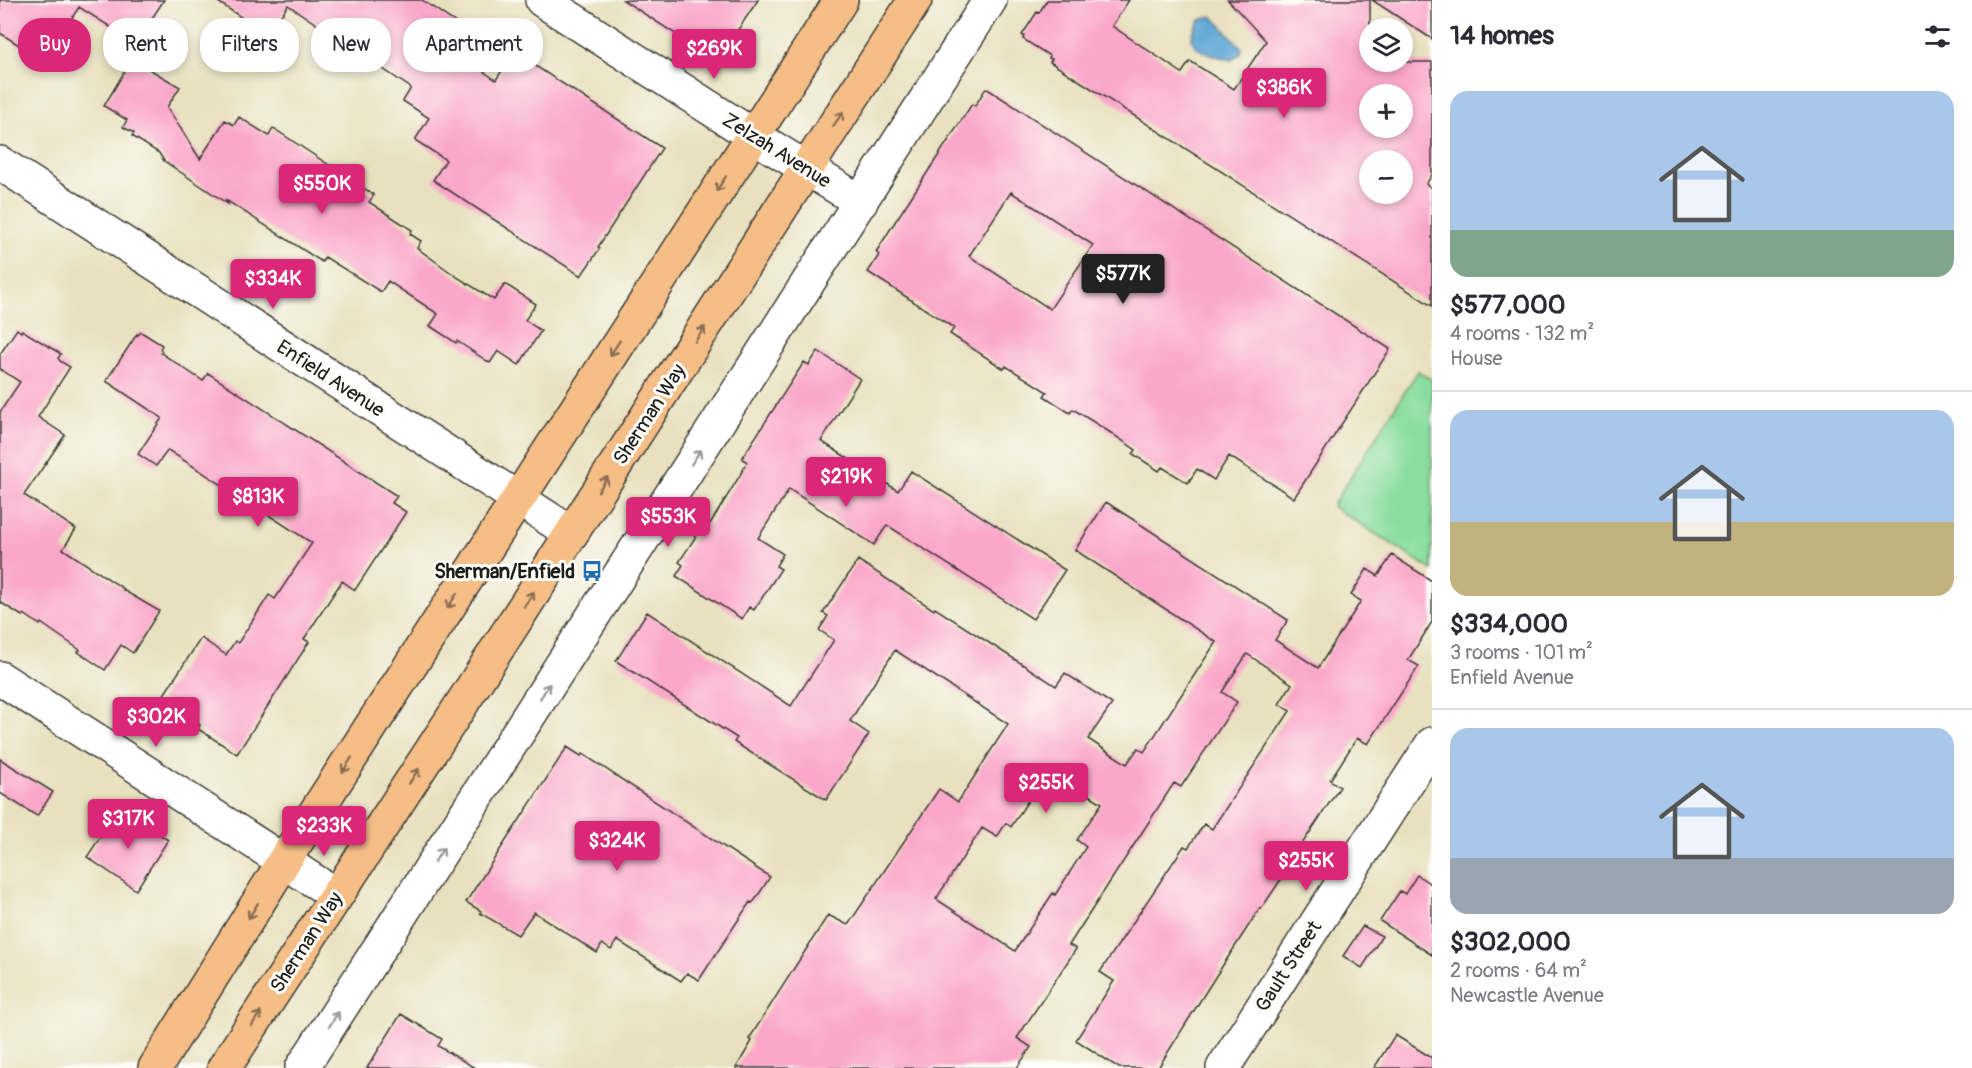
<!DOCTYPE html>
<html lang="en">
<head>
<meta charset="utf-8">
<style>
	:root { --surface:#fff; --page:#f7f7f7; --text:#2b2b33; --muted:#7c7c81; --line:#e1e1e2; --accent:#db2777 }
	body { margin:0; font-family:Pangolin,sans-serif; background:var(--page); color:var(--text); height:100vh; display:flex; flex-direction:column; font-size:22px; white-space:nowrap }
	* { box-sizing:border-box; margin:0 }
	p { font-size:20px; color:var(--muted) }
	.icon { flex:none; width:33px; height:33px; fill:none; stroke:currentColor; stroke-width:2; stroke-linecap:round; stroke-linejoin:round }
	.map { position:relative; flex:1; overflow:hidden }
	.panel { display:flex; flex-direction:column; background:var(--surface); width:540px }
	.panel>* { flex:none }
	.guide { position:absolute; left:18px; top:18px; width:570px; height:54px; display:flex; gap:12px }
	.tools { position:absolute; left:1359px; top:18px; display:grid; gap:12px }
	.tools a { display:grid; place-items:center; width:54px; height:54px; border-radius:50%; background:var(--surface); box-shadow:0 3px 9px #0003; font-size:30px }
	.price { position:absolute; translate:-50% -51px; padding:0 14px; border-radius:6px; background:var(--accent); color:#fff; font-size:20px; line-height:39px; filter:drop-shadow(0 2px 3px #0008) }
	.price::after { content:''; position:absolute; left:50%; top:36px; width:18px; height:14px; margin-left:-9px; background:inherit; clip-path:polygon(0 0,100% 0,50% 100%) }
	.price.on { background:#222; color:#fff }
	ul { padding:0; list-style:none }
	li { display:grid; align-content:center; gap:12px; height:318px; padding:0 18px }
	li+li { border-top:2px solid var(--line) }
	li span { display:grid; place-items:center; height:186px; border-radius:18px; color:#555 }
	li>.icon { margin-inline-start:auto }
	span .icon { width:108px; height:108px; fill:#fffc; stroke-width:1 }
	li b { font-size:26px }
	h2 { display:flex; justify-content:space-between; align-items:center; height:72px; padding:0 18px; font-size:26px }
	.tag { padding:0 21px; border-radius:24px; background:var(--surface); box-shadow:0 3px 9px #0003; font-size:21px; line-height:54px }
	.tag.on { background:var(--accent); color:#fff }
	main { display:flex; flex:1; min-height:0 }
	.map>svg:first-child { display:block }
</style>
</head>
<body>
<main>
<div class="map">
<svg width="1432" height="1068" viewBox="0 0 1432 1068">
	<rect width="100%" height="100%" fill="#fdfcf7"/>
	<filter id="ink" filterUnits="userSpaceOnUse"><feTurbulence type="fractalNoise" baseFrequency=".0167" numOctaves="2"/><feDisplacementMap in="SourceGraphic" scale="12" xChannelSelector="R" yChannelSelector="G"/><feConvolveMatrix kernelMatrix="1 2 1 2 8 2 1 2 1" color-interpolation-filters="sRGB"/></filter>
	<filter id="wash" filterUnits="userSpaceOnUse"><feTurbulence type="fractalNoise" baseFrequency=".008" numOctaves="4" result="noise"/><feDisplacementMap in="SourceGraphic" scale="24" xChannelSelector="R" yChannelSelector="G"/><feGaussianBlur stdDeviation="1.35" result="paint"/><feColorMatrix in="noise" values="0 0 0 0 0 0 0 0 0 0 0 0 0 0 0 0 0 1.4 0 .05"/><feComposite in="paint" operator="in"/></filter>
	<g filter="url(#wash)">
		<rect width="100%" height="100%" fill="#e8e1bf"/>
		<path fill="#88dd9f" stroke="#527c5e" stroke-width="1.5" d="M1418,371L1432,380V570L1332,506Z"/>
		<path fill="#5da6d4" stroke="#3c6178" stroke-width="1.5" d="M1212,16L1242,48L1241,53L1232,60C1209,53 1177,51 1200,20Z"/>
		<g id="blocks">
			<path fill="#faa7c9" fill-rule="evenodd" d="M0,0H164L136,43L79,7L44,61L0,33Z
				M215,0H422L472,34L459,55L496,80L514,52L662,148L598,247L600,248L581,276L433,180L446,160L415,140L429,118L403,101L411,88L288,5L268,35Z
				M623,0H758L717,61Z
				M1047,0H1129L1112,26L1182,73L1190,61L1234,89L1266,41L1228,0H1370V62H1432V175L1426,184L1432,188V306L1050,62L1052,59L1049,58L1050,56L1023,39L1024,36L1022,35L1037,12L1039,13ZM1370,94H1402V128H1370ZM1370,160H1402V194H1370Z
				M1372,0H1432V39Z
				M132,59L180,87L167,107L200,159L225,120L234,125L239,117L269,136L273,128L374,195L369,202L412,230L410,234L421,241L417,248L457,277L494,300L505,284L536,304L525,320L541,331L519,365L498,351L490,363L457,341L456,343L430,326L438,314L388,281L381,292L325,257L322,262L226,200L228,204L164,161L159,153L132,136L134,133L123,127L127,120L104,106Z
				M986,88L1390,349L1294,498L1229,456L1214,480L1197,469L1188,483L1162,467L1159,471L1133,454L1136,450L1111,433L1073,409L1070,413L1044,396L1047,392L1006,366L1004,369L950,334L954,328L868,272L879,255L876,252L893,225L972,104L975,106ZM1011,192L1093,245L1050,309L969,256Z
				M17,329L21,332L22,330L61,354L58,358L60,361L70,367L38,417L65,435L24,495L76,529L63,549L124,589L123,590L159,611L133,653L121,645L105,670L78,652L80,650L41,623L40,625L24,614L22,616L0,602V412L20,382L0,369V354Z
				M141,332L162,345L160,349L162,351L161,353L203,381L208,373L397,496L392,503L406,512L355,590L342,581L304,639L309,642L237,754L198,729L200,725L161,699L201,638L226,655L235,641L238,643L269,595L275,599L312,543L168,450L156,466L138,454L162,418L106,381L137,334L138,335Z
				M818,351L860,379L821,441L898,491L911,471L1065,570L1033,619L887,525L874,545L789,489L758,538L783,554L776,566L781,569L754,610L749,607L742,619L676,576L683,565L679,562L706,521L710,524L739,477L747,462L742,458L804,362L809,365Z
				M1106,502L1288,620L1275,640L1318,668L1361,601L1351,595L1367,569L1378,576L1392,555L1432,581V622L1408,660L1419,666L1368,744L1357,738L1330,780L1340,787L1284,871L1286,872L1261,909L1260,908L1212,982L1158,1068H1119L1076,1040L1114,981L1100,972L1184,846L1188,848L1204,824L1212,829L1290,711L1279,704L1292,684L1247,654L1222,692L1237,702L1181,787L1174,783L1069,945L1076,949L1017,1038L1031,1047L1017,1068H736L752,1041L749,1039L828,915L848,925L939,789L958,802L1008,724L895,650L850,721L869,734L826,800L734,742L737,738L616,661L647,612L791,706L834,640L819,630L828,616L823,613L858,560L934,610L935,608L1056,686L1065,673L1112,704L1088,739L1127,764L1138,748L1144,752L1216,642L1075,550ZM1063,778L1102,803L1077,840L1086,847L1055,895L1053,893L1015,951L936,899L982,828L997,837L1006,823L1011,827L1040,782L1054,791Z
				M567,747L581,756L583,754L770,877L755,900L752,903L750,902L699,980L687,973L681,981L617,940L611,950L602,944L597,953L534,912L518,935L480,913L481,911L466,902Z
				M0,759L53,792L37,816L0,793Z
				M124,811L168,840L136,890L87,857L105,830L110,833Z
				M1417,875L1432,885V955L1380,921L1400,891L1405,894Z
				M1363,926L1382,936L1362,968L1343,956Z
				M401,1014L442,1039L438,1046L475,1068H367Z
				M1395,1035L1432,1058V1068H1374Z"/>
		</g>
	</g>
	<g filter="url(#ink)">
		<use href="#blocks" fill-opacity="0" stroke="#3b3a34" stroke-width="1.5"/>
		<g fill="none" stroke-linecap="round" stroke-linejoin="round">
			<defs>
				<path id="minor" d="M0,163L571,533
					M0,678L336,895
					M302,1068L990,0
					M1223,1068L1432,744"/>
				<path id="tertiary" d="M542,0L752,135L861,202"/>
				<path id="primary" d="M155,1068L284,861L841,0
					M224,1068L452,719L915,0"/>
			</defs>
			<use href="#minor" stroke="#3b3a34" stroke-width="36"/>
			<use href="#tertiary" stroke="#3b3a34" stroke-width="36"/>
			<use href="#primary" stroke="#3b3a34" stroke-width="36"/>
			<use href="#minor" stroke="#fff" stroke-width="33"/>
			<use href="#tertiary" stroke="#fff" stroke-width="33"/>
			<use href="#primary" stroke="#f6be87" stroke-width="33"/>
		</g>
		<defs><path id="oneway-shaft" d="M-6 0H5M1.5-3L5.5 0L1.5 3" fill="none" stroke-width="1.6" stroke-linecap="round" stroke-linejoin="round" transform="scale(1.5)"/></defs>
		<g stroke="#896d52">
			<use href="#oneway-shaft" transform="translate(838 119) rotate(-57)"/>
			<use href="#oneway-shaft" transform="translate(721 184) rotate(123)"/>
			<use href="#oneway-shaft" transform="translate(700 334) rotate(-57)"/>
			<use href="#oneway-shaft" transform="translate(615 348) rotate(123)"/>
			<use href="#oneway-shaft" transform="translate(603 484) rotate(-57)"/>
			<use href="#oneway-shaft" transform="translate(529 599) rotate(-57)"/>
			<use href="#oneway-shaft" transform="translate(452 601) rotate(123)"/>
			<use href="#oneway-shaft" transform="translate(347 765) rotate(123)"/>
			<use href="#oneway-shaft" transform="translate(414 776) rotate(-57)"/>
			<use href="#oneway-shaft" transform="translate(253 911) rotate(122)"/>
			<use href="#oneway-shaft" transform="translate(256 1019) rotate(-57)"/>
		</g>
		<g stroke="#999">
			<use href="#oneway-shaft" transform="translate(696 457) rotate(-57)"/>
			<use href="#oneway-shaft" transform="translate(545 691) rotate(-57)"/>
			<use href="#oneway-shaft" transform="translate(439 855) rotate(-57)"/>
			<use href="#oneway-shaft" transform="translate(334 1019) rotate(-57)"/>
		</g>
	</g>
	<defs>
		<symbol id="bus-bare" viewBox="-9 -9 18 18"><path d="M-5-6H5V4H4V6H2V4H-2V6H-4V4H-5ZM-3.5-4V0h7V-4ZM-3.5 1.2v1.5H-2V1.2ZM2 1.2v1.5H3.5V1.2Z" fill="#1f6fb2" stroke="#fdfcf7" stroke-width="2.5" paint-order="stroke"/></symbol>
	</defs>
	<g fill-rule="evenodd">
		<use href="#bus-bare" x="577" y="556" width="30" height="30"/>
	</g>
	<g text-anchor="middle" stroke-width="6" stroke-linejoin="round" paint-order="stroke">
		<g font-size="20" fill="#1c1c1c" stroke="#fdfcf7">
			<text transform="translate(777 150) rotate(32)" y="7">Zelzah Avenue</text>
			<text transform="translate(331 378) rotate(33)" y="7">Enfield Avenue</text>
			<text transform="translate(649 414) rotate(-57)" y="7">Sherman Way</text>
			<text transform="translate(306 942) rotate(-57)" y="7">Sherman Way</text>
			<text transform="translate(1288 966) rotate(-57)" y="7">Gault Street</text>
		</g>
		<g font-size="20" font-weight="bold" fill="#1c1c1c" stroke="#fdfcf7" text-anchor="end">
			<text x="575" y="578">Sherman/Enfield</text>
		</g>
	</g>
</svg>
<div class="tools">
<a><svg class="icon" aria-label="layers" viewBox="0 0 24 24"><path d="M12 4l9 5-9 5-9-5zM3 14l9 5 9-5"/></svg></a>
<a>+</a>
<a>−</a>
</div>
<b class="price" style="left:714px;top:80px">$269K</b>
<b class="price" style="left:1284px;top:119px">$386K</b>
<b class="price" style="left:322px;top:215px">$550K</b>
<b class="price on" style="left:1123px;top:305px">$577K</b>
<b class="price" style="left:273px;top:310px">$334K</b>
<b class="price" style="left:846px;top:508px">$219K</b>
<b class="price" style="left:258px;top:528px">$813K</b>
<b class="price" style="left:668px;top:548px">$553K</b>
<b class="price" style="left:156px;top:748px">$302K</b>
<b class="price" style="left:1046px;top:814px">$255K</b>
<b class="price" style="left:128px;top:850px">$317K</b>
<b class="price" style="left:324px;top:857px">$233K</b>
<b class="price" style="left:617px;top:872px">$324K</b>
<b class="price" style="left:1306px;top:892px">$255K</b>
<div class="guide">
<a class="tag on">Buy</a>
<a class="tag">Rent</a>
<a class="tag">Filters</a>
<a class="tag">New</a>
<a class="tag">Apartment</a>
</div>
</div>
<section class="panel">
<h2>14 homes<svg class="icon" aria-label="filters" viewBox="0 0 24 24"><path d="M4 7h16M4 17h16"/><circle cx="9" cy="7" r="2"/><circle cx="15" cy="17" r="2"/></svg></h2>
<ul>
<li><span style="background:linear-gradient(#a9c7e8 75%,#7fa58c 0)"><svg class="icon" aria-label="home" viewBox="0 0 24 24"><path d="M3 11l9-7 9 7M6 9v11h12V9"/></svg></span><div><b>$577,000</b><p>4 rooms · 132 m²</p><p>House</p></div></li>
<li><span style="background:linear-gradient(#a9c7e8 60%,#c2b280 0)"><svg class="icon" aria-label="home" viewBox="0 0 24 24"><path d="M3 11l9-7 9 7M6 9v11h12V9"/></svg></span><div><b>$334,000</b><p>3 rooms · 101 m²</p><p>Enfield Avenue</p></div></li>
<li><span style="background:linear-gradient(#a9c7e8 70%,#9aa5b1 0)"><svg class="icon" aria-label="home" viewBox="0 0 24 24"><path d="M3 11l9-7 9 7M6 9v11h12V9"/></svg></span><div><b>$302,000</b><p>2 rooms · 64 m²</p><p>Newcastle Avenue</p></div></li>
</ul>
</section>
</main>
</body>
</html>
